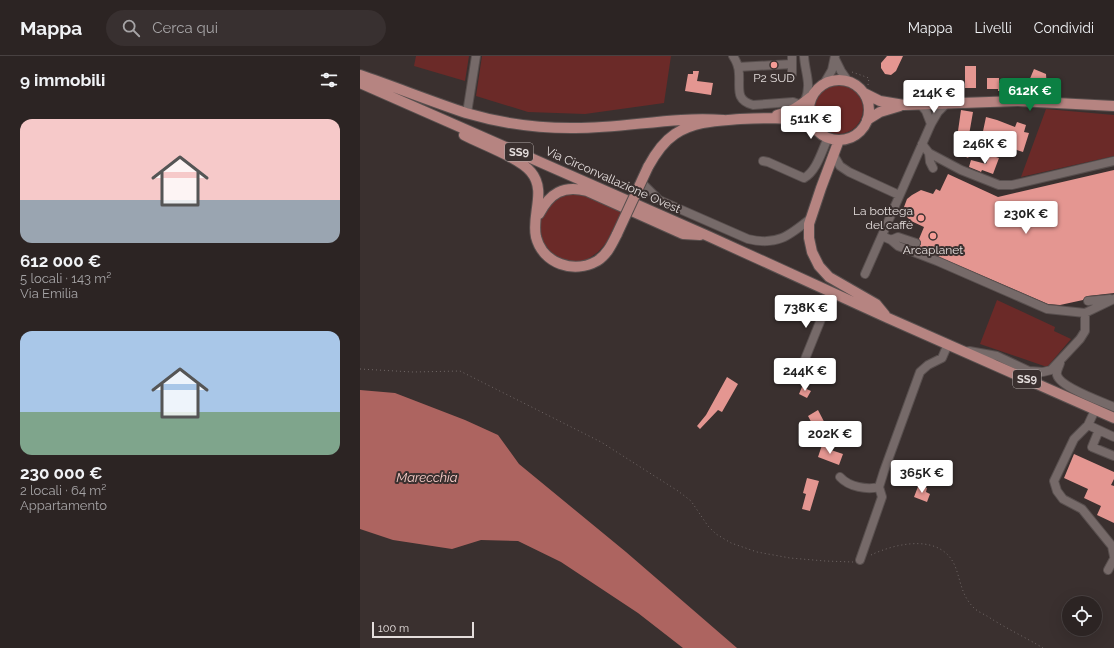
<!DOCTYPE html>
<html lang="it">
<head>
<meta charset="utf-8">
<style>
	:root { --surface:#2c2423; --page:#383030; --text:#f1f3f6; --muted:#a6a4a6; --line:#484141; --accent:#0b8043 }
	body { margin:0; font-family:Raleway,sans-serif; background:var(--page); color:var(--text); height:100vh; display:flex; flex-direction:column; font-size:15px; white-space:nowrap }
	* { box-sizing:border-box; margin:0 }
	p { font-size:13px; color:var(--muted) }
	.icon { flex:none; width:22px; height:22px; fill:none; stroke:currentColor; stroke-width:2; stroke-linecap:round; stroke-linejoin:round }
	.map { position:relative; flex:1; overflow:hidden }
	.panel { display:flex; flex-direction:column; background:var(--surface); width:360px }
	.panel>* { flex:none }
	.controls { position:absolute; left:702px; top:540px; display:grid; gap:8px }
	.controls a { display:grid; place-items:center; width:40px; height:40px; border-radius:50%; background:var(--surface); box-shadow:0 4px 16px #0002,0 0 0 1px var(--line); font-size:20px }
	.scale { position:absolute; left:12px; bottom:10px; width:102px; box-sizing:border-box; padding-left:4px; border:2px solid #e4dddc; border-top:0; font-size:11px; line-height:14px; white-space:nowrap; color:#e4dddc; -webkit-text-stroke:3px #3a302f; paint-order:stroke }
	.price { position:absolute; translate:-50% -34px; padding:0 9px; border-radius:4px; background:#fff; color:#222; font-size:13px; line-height:26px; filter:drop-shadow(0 1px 2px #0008) }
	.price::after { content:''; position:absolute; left:50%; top:24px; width:12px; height:9px; margin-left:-6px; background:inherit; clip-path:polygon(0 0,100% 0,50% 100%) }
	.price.active { background:var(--accent); color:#fff }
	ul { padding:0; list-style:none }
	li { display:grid; align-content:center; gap:8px; height:212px; padding:0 20px }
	li span { display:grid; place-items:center; height:124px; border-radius:12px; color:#555 }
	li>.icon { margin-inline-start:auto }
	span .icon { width:72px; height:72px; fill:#fffc; stroke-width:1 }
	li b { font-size:17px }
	h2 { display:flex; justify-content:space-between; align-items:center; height:48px; padding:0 20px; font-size:17px }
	header { display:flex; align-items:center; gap:24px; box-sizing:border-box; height:56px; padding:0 20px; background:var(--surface); border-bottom:1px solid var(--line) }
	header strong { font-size:19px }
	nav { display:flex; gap:22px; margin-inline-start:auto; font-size:14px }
	.search { width:280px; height:36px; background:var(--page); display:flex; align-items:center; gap:10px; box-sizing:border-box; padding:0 14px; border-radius:22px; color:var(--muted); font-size:15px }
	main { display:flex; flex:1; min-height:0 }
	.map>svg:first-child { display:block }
</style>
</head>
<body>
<header>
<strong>Mappa</strong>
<div class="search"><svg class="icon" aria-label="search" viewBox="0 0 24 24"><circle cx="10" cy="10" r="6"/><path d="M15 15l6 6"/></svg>Cerca qui</div>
<nav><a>Mappa</a><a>Livelli</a><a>Condividi</a></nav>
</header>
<main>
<section class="panel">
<h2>9 immobili<svg class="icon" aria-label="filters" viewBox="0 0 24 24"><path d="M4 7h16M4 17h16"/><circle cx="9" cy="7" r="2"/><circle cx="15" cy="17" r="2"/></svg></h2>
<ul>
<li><span style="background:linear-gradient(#f6c9c9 65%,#9aa5b1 0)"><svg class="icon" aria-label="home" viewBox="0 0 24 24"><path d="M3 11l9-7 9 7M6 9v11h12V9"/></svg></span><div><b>612 000 €</b><p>5 locali · 143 m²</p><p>Via Emilia</p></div></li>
<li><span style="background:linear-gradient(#a9c7e8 65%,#7fa58c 0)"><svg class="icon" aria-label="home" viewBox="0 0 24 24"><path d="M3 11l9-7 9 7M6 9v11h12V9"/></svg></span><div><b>230 000 €</b><p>2 locali · 64 m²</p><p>Appartamento</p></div></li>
</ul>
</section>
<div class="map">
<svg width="754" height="592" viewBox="0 0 754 592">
	<rect width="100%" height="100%" fill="#3a302f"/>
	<path fill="#6b2a28" d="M56,0H109L105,25L54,10Z
		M122,0H311L304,47L225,58L168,56L116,40Z
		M453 53a25 25 0 1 1 50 0a25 25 0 1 1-50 0Z
		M686,53L754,59V100L661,121Z
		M207,137H223L262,155L246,187L238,196L225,205H207L191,197L182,184L180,170L182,159L196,142Z
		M637,244L695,271L694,275L711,283L687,311L620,288Z"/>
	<path fill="#ad6460" d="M0,334L35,337L105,364L138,379L159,408L266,496L377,592H323L278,557L201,506L158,485L121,484L92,493L33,484L0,473Z"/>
	<path fill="#e49691" d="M527,0H543L536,15L531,19L525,18L521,12V7Z
		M605,10H616V32H605Z
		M674,13L686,18L687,34H674V27L669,25Z
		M333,15H339L337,25L353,27L351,39L325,35L328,18H333Z
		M627,22H639V27H643V35H638V33H627Z
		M567,25H578V34H567Z
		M601,54L613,56L609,79L622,80L626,61L637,64L655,71L657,66L666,69L664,76L669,77L663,96L654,93L655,88L650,87V85L630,78L624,97L613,94L608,102L602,99L609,86L599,83L601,76L598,75Z
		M630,99L639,102L633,118L622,114L621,116L619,115L609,111L611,104L626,108Z
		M754,114V237L728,240L725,241L723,244L700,249L688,248L558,192L561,188V186L559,183L564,171L551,165L547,161L544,155V151L547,143L552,139L561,134L573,138L576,133L580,135L588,118L638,141Z
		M367,321L378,328L362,356L358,354L340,373L337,370L346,359Z
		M442,331L451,335L447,342L439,338Z
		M458,354L472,381L462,386L448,360Z
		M463,386L470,389L468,393L483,398L479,409L458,401Z
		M714,398L754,416V423L751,429L754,430V467L737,459L741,450L724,442L728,433L704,422Z
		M447,422L459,425L450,455L442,453L446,438L443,437Z
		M559,428L567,432L566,436L570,438L567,446L554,441Z"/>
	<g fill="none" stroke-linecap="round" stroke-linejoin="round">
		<defs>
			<path id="minor" d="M373,0C377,6 379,11 379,18C380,33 375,44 393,49L433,46L441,49
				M432,0V18
				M444,0C445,17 452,28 445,45
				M475,3L481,15L488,25
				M378,11L432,8
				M465,26L472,14L475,0
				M560,48L566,55L571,68
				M107,57L116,0
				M562,88L569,97L601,114L639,129H652L754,105
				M569,97L570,106L573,112
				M473,98L480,110L489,116L539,139
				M403,105L408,106L444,122C457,115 462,94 468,82
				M285,130L299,144L388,183C417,190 429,180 451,162
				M522,180L531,184L538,190L577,205L687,253L725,257V275L720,283L691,314L683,316L669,315L637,300L609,295
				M531,184L538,181L556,187
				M505,218L571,68L578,56L588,46
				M728,245L750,243
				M725,257L754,243
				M700,307C699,311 696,315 697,319C700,331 742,346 754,351
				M439,318L472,236
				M735,354L728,369L714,383L694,425L697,435L703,443L722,453L752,490L754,500
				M728,369L754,381
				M739,374L732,391L754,400
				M480,421C489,431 507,434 519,431
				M500,504L522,441L519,431L524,415L560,316L568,309L582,302L588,288
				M748,514L754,503"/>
			<path id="major" d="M0,19C35,31 70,45 106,57C140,67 177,72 211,72C262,73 312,60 363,64
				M449 54a30 30 0 1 1 60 0a30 30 0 1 1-60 0Z
				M0,27L348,180L528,262L754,362
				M504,37L520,45L544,49L658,45L754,50
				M417,59C434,55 438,51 451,41
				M507,64L520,56L540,50
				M104,79C121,88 160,102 171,116C187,135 171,159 176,181C183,208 214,218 237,205C247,199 252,188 257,178
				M479,84L461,132L449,168V182L452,196L459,210L469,221L516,248L525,259
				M288,111C295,98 303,86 315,78C335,65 357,65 380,63C404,62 428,61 451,66
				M179,158C190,137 203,129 227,135L323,178L340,179"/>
		</defs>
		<use href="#minor" stroke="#584f4e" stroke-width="10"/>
		<use href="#major" stroke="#584f4e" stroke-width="12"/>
		<path stroke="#716867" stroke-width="1" stroke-dasharray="1 3" stroke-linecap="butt" d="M492,16L509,22L508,29
			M0,313L53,316L100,315L241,386L318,435L331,445L348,470L356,478L371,487L397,496L430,502L465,505L493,506
			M511,499C536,487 581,477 595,510C601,525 601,539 614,552C617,555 623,558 627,560C645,572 665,581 683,592"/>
		<use href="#minor" stroke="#766a69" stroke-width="8"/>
		<use href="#major" stroke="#b68481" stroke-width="10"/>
		<defs>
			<path id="major-bridge" d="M257,178L288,111"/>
		</defs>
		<use href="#major-bridge" stroke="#584f4e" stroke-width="12" stroke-linecap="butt"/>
		<use href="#major-bridge" stroke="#b68481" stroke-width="10"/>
	</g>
	<g fill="#f59c96" stroke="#3a302f" stroke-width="1.5">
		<circle cx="414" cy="9" r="4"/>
		<circle cx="561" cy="162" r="4"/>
		<circle cx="573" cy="180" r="4"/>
	</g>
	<g text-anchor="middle" stroke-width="4" stroke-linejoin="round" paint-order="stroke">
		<g fill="#3a302f" stroke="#b1a9a8" stroke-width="1">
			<rect x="145" y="87" width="28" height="18" rx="3"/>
			<rect x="653" y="314" width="28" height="18" rx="3"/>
		</g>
		<g font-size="11" font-weight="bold" fill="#e4dddc">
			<text x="159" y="100">SS9</text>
			<text x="667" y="327">SS9</text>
		</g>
		<g font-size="12" fill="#e4dddc" stroke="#3a302f">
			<text x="414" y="26">P2 SUD</text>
			<text x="553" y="159" text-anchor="end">La bottega<tspan x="553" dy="14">del caffè</tspan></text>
			<text x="573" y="198">Arcaplanet</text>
		</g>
		<g font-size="12" fill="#e4dddc" stroke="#3a302f">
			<text transform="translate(253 124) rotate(24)" y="4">Via Circonvallazione Ovest</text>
		</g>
		<g font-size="13" font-style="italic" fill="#f8cdc9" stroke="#3a302f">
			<text x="67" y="426">Marecchia</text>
		</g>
	</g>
</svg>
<div class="controls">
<a><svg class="icon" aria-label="locate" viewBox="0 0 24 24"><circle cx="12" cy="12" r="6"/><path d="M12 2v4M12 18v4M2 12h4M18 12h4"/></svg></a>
</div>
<div class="scale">100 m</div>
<b class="price active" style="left:670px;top:56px">612K €</b>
<b class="price" style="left:574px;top:58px">214K €</b>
<b class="price" style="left:451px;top:84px">511K €</b>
<b class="price" style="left:625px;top:109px">246K €</b>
<b class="price" style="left:666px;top:179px">230K €</b>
<b class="price" style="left:446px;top:273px">738K €</b>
<b class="price" style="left:445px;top:336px">244K €</b>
<b class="price" style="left:470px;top:399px">202K €</b>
<b class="price" style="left:562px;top:438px">365K €</b>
</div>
</main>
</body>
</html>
